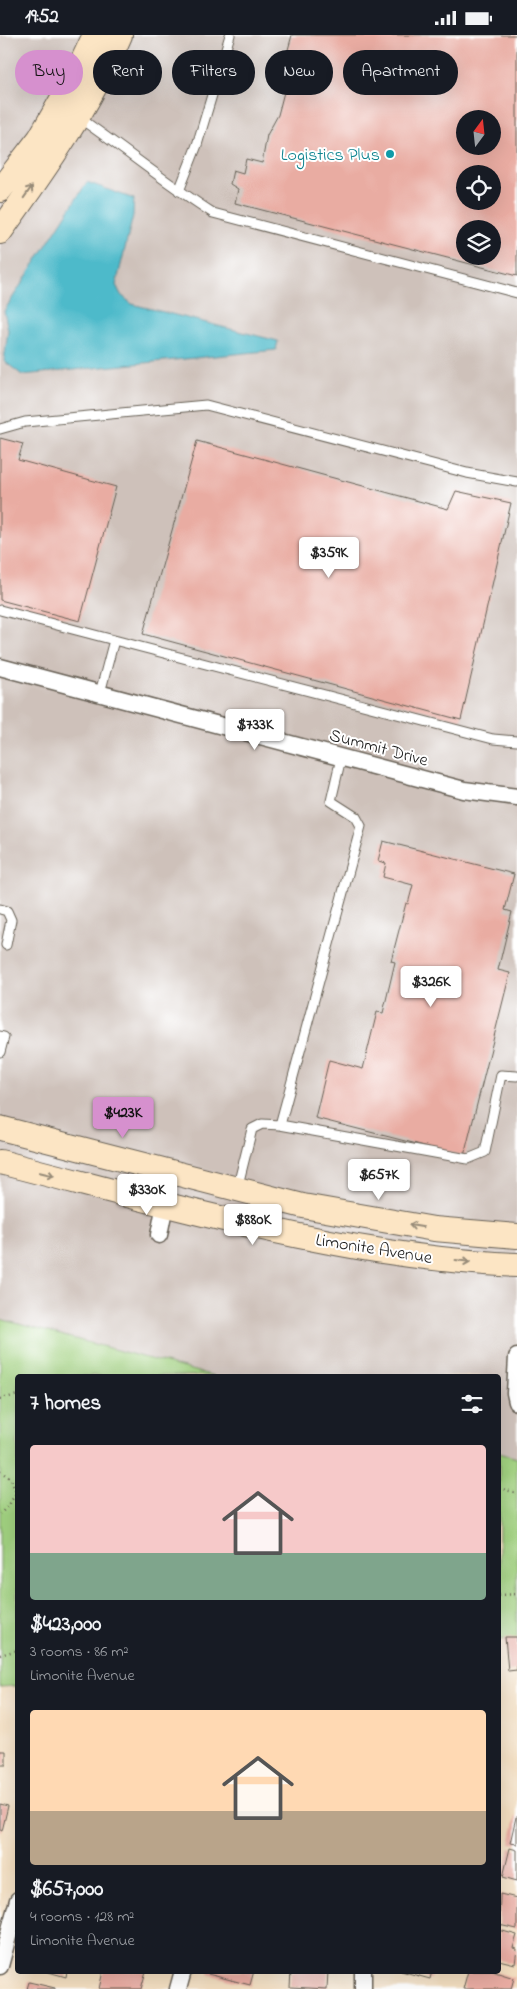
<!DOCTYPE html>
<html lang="en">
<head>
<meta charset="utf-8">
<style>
	:root { --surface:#171b24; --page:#20242c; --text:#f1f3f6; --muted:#9ea1a6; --accent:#d690ce }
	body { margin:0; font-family:"Indie Flower",sans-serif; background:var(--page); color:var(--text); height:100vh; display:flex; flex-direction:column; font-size:19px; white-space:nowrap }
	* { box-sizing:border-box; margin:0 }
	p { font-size:16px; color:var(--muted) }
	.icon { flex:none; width:28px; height:28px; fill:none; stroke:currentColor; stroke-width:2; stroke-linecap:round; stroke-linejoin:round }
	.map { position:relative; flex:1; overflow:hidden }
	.sheet { position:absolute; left:15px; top:1339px; width:486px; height:600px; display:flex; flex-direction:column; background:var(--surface); border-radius:5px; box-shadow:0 5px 20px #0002 }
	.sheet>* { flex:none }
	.hud { position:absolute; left:15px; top:15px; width:488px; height:45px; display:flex; gap:10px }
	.needle { width:32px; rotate:15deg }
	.tools { position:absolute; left:456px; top:75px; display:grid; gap:10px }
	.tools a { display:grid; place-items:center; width:45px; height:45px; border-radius:50%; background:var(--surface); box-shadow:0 5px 20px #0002; font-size:25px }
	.price { position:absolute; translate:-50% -42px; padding:0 11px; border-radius:5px; background:#fff; color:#222; font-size:16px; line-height:32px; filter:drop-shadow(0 1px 2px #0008) }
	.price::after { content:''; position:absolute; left:50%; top:30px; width:15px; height:11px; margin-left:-8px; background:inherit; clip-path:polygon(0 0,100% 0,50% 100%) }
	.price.selected { background:var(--accent); color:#111 }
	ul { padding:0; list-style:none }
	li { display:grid; align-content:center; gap:10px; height:265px; padding:0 15px }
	li span { display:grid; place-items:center; height:155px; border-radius:5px; color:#555 }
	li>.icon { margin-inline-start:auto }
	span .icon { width:90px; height:90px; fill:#fffc; stroke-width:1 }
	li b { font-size:21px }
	h2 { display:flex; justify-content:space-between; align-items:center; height:60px; padding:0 15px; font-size:21px }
	.pill { padding:0 18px; border-radius:22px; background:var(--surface); box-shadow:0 5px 20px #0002; font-size:18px; line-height:45px }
	.pill.selected { background:var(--accent); color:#111 }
	.status { display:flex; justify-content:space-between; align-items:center; height:35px; padding:0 25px; background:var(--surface); direction:ltr }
	.status svg { height:14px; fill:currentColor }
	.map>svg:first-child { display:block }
</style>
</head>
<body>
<div class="status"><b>19:52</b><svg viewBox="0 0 49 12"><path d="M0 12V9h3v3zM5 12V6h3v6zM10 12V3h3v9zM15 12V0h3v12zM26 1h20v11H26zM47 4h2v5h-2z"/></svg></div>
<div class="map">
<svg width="517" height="1954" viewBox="0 0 517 1954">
	<rect width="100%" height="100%" fill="#fff"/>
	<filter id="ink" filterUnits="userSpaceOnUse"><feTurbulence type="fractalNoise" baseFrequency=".02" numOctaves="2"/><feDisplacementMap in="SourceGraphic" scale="10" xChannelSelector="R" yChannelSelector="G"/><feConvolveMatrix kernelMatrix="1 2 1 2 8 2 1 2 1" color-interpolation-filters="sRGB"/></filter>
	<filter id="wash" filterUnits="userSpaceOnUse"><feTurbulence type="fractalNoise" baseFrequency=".0096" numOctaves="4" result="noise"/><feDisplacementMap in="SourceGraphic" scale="20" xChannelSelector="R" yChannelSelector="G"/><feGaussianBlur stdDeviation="1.12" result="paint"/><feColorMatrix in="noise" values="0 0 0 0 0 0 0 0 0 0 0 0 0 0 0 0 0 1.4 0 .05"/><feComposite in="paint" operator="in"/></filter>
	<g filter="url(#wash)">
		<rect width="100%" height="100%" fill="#f2ddbf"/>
		<path fill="#cec1ba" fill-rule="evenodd" d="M0,0H517V1423L499,1418V1341H214L0,1284ZM465,84H492V111H465ZM465,139H492V166H465ZM465,194H492V221H465Z"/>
		<path fill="#a0d07f" stroke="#5e764e" d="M0,1284L214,1341H18L17,1651L0,1652Z
			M499,1418L517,1423V1604L499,1605Z"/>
		<path fill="#4ebaca" stroke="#356b73" d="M87,147L134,164L133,181L116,250L121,260L132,269L278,306L276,315L22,340L4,326L8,295L4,276Z"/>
		<g id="blocks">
			<path fill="#e9aca2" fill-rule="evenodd" d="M292,0H517V241L235,168L238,154L230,149L233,135L243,138L246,124L262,128L267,100L278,80L291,30L285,26ZM465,84H492V111H465ZM465,139H492V166H465ZM465,194H492V221H465Z
				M0,403L23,409L18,425L116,452L80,586L0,565Z
				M197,406L448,474L456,456L511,468L461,685L143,599Z
				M383,806L514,839L505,875L512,877L498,935L510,938L464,1121L315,1083L329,1025L363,1034L377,977L383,978L395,927L391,926L406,868L408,869L413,850L383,842L386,828L378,826Z
				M505,1602H517V1635L508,1636Z
				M0,1716H6V1730H0Z
				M0,1769L8,1771L2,1796L0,1795Z
				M516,1782H517V1809L510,1808Z
				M510,1813L517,1815V1846L503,1842Z
				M500,1859L517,1863V1894L499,1890Z
				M499,1895L517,1900L513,1913L517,1914L515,1929L499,1925Z
				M45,1936H67L66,1942Z
				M103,1936H146L141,1954H99Z
				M209,1936H254L250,1950L208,1939Z
				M291,1936H328L327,1954L290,1952Z
				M401,1936H432L430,1944Z
				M468,1936H492L514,1943L511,1954H463Z
				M29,1947L55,1953V1954H27Z"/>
		</g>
	</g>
	<g filter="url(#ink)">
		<use href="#blocks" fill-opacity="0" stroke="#676055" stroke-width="1"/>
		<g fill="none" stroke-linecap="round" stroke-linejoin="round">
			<defs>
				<path id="service" d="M78,82C123,113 166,148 213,178L517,258
					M179,156L197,110L230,0
					M0,394L25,387L206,370L467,438L517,447
					M0,575L114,605L100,658
					M114,605L493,704L517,706
					M341,723L331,766L356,782L361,791L280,1090L468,1124L485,1117L501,1040L517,1041
					M0,874L7,876L11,885L6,910
					M0,1001L4,1002L0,1017
					M237,1154L252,1094L262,1089L280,1090"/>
				<path id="minor" d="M0,632L464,755L517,762
					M159,1200L165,1169
					M517,1322L515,1358L517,1367
					M0,1931L18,1865
					M178,1954L183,1936
					M363,1954V1936"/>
				<path id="secondary" d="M0,155L40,103L76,40L95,0
					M0,197C45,134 89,72 120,0
					M0,1093L303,1171L434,1194L517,1201
					M0,1127C170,1170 341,1222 517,1230"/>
			</defs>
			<use href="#service" stroke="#676055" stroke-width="11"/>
			<use href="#minor" stroke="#676055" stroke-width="19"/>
			<use href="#secondary" stroke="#676055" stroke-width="26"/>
			<path stroke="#676055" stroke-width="2.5" stroke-dasharray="1 4" stroke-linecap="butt" d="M0,1364L18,1360
				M0,1436L11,1444L16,1458L9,1470L0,1479
				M499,1453L517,1458
				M499,1560L517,1559
				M0,1620L18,1615"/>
			<use href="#service" stroke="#fff" stroke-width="9"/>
			<use href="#minor" stroke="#fff" stroke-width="16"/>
			<use href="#secondary" stroke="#fce5c4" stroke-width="24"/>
		</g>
		<defs><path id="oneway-shaft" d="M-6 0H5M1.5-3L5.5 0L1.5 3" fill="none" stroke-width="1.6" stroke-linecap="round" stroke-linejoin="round" transform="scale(1.25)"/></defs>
		<g stroke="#978b78">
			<use href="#oneway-shaft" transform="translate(28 157) rotate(-55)"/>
			<use href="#oneway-shaft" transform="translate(47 1139) rotate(14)"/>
			<use href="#oneway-shaft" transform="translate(416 1191) rotate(-171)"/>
			<use href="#oneway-shaft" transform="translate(463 1226) rotate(7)"/>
		</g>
	</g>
	<circle fill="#0f9aa8" stroke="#fff" stroke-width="2" cx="390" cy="119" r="5"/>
	<g text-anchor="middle" stroke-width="4" stroke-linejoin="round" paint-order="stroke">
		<g font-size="18" fill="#0d838f" stroke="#fff" text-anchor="end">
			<text x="380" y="125">Logistics Plus</text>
		</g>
		<g font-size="18" fill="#1c1c1c" stroke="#fff">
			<text transform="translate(379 712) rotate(15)" y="6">Summit Drive</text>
			<text transform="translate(374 1213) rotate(9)" y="6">Limonite Avenue</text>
		</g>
	</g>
</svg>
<div class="tools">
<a><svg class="needle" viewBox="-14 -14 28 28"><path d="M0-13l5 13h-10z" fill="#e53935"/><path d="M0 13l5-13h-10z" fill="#9ea1a6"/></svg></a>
<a><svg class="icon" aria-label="locate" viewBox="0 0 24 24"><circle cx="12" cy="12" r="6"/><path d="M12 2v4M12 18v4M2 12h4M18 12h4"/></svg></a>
<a><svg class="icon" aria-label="layers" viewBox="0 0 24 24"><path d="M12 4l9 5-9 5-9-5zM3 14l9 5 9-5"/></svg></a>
</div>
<b class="price" style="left:329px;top:544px">$359K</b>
<b class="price" style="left:255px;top:716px">$733K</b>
<b class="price" style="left:431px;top:973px">$326K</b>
<b class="price selected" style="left:123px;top:1104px">$423K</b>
<b class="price" style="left:379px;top:1166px">$657K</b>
<b class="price" style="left:147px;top:1181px">$330K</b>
<b class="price" style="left:253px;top:1211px">$880K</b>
<div class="hud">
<a class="pill selected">Buy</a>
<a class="pill">Rent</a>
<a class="pill">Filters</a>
<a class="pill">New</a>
<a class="pill">Apartment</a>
</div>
<section class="sheet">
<h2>7 homes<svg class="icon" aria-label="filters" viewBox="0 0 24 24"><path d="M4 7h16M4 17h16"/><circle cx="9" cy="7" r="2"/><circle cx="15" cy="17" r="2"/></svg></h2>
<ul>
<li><span style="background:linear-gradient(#f6c9c9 70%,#7fa58c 0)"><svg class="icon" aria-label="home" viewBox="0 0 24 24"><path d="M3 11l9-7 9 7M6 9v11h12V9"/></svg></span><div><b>$423,000</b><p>3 rooms · 86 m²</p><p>Limonite Avenue</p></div></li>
<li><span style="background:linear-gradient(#ffd9b3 65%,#b9a48a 0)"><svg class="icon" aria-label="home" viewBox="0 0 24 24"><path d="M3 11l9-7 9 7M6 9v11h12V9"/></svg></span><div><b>$657,000</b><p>4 rooms · 128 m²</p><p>Limonite Avenue</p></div></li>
</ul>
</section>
</div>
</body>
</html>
